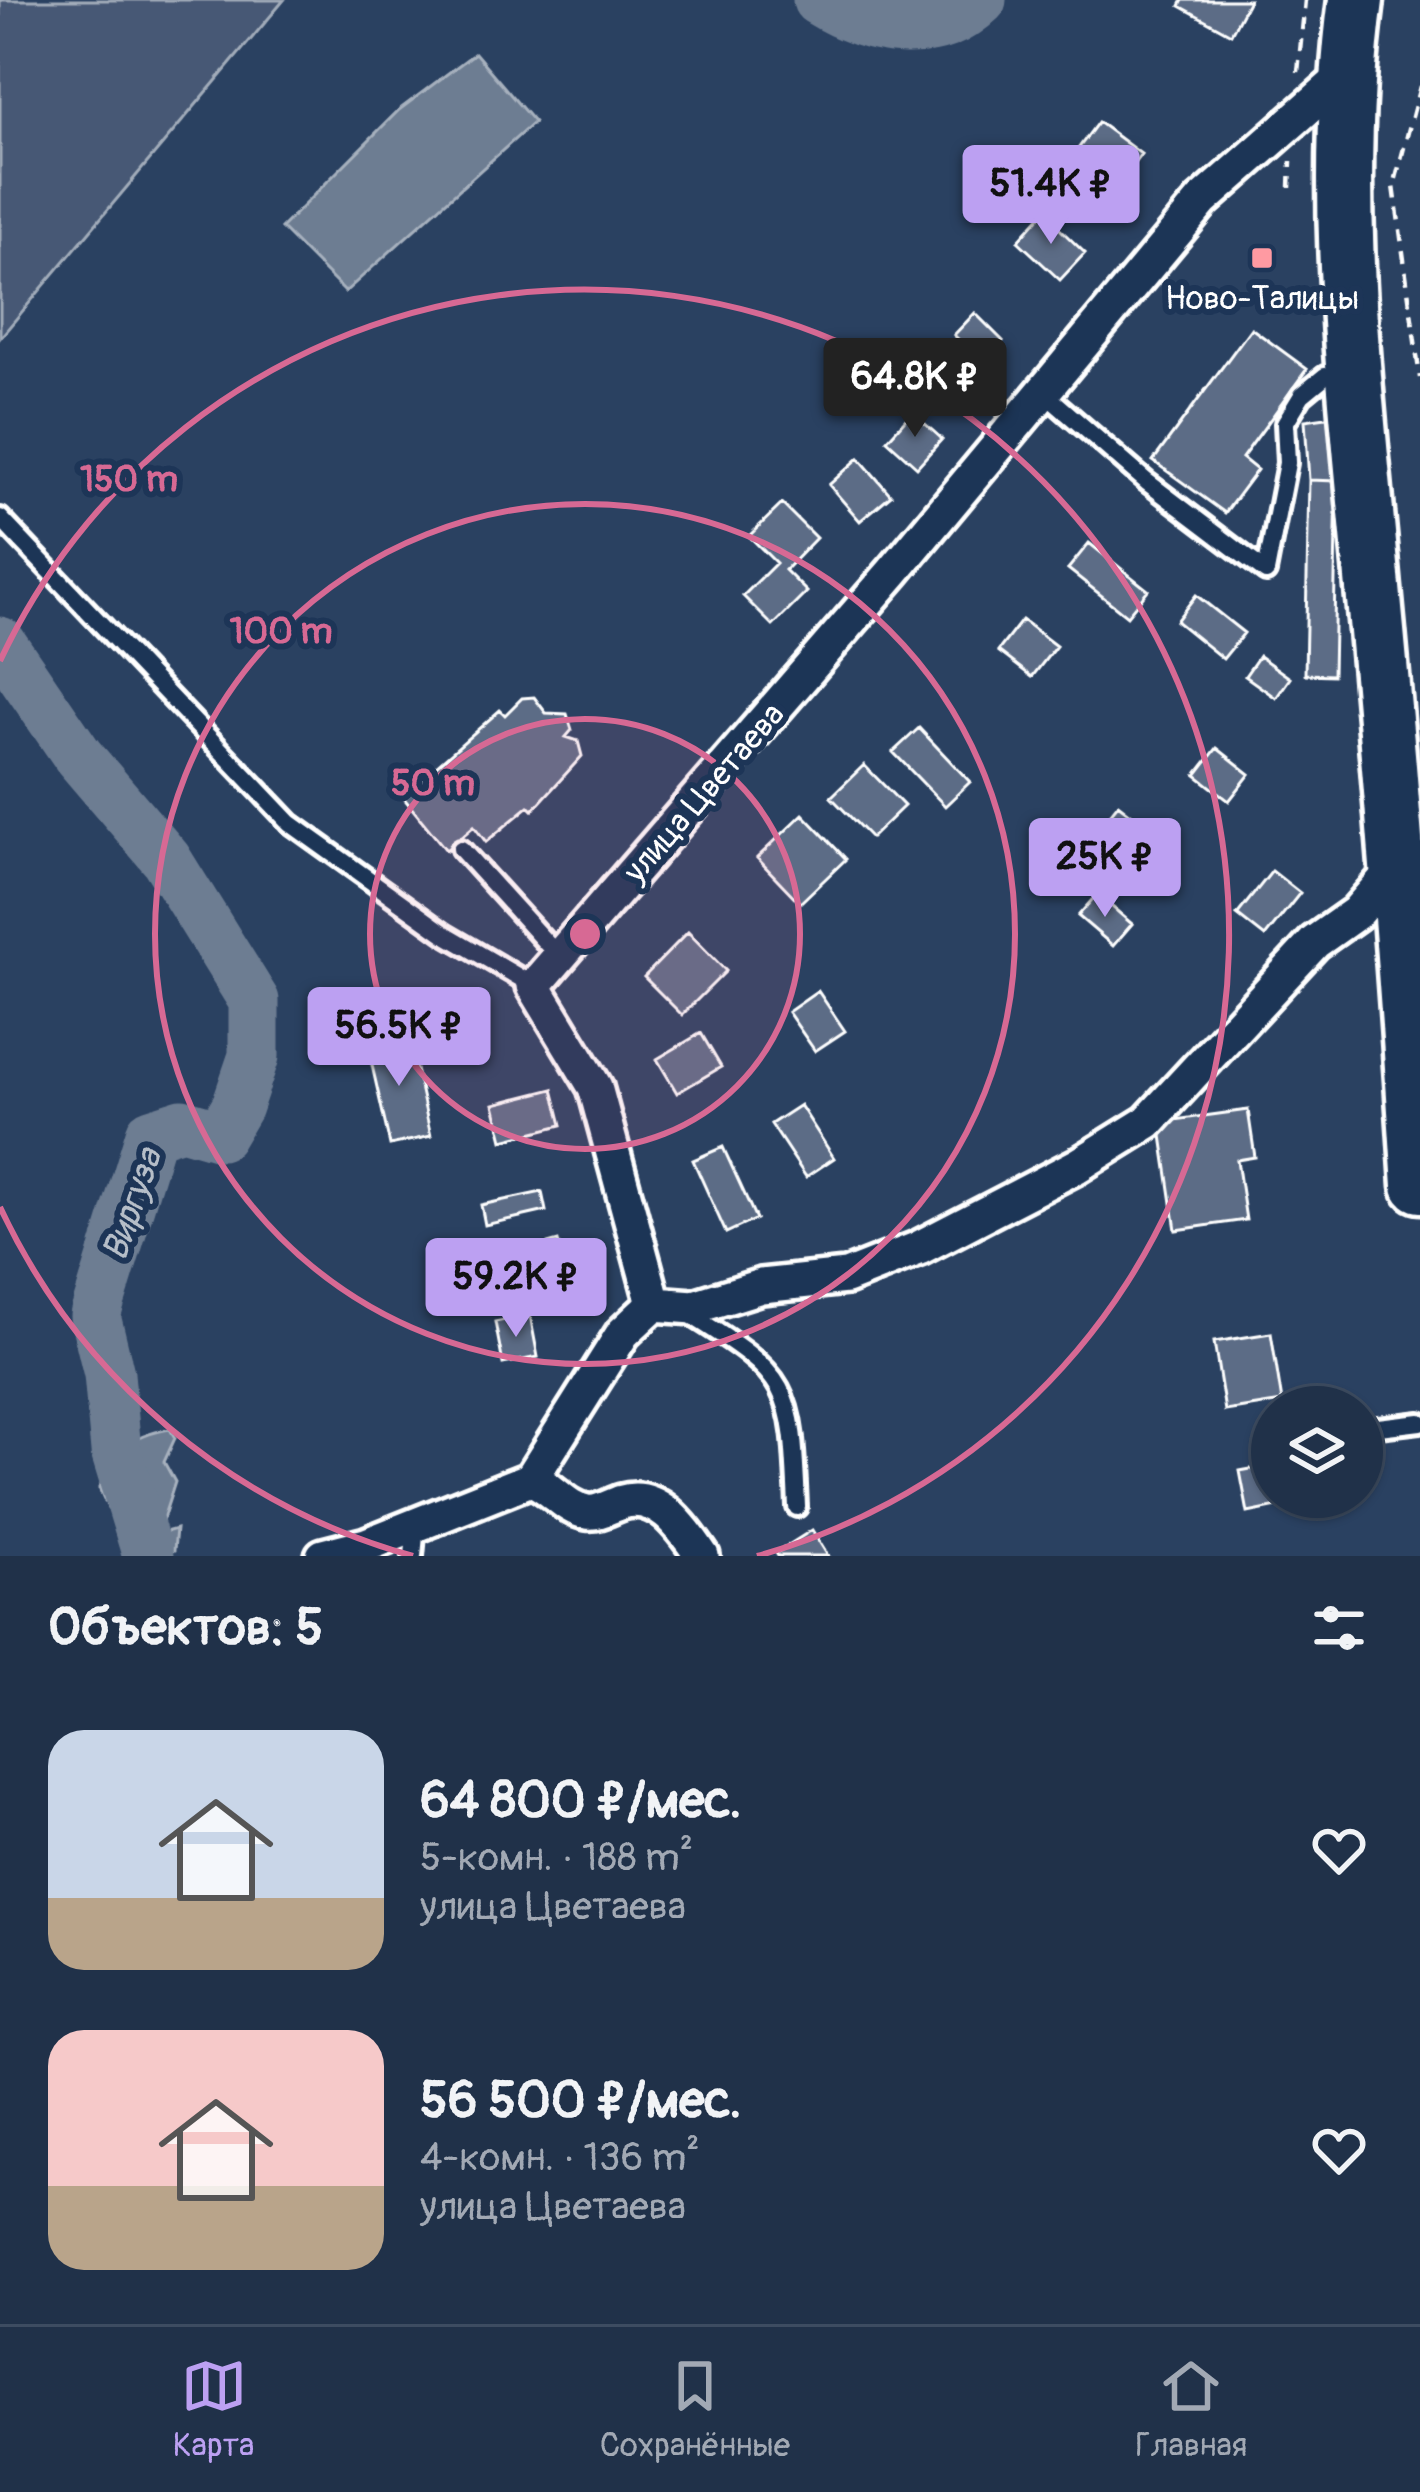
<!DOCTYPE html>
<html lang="ru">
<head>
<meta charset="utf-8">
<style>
	:root { --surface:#203149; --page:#283950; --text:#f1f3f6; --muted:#a2a9b4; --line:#3d4c61; --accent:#bca0f2 }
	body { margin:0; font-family:Pangolin,sans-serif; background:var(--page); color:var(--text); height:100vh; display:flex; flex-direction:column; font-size:45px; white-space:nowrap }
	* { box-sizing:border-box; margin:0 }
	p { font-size:39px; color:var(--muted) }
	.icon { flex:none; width:66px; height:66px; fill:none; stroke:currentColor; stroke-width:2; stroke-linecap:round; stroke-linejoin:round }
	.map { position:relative; height:1556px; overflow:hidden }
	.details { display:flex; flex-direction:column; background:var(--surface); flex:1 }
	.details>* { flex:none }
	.fabs { position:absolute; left:1251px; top:1386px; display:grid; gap:24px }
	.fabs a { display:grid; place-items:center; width:132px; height:132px; border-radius:50%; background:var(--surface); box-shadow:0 3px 9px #0004,0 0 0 3px var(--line); font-size:60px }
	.price { position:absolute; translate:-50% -102px; padding:0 27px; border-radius:12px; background:var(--accent); color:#111; font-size:39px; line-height:78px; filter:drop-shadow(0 3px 6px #0008) }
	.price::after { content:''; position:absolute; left:50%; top:72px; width:36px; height:27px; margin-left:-18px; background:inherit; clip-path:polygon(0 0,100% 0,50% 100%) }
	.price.current { background:#222; color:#fff }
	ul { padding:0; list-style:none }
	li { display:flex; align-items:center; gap:36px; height:300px; padding:0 48px }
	li span { display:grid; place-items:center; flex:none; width:336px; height:240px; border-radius:36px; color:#555 }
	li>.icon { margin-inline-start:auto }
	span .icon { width:144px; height:144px; fill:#fffc; stroke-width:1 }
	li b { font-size:51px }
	h2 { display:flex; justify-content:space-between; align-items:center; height:144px; padding:0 48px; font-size:51px }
	.tabs { display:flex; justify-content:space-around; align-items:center; height:168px; border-top:3px solid var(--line); background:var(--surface); font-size:33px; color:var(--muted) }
	.tabs a { display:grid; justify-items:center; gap:6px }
	.tabs .current { color:var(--accent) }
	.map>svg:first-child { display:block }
</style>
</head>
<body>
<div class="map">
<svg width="1420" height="1556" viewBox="0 0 1420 1556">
	<rect width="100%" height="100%" fill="#2a4161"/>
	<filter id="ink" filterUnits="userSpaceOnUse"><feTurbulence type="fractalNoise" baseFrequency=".00833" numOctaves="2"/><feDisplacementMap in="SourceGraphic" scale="24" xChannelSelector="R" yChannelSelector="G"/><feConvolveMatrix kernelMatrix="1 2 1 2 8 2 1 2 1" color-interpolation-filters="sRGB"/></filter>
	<g filter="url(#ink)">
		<path fill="#465975" stroke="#a2acba" stroke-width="3" d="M0,0H284L0,338Z"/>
		<path fill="#6d7d92" stroke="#a7b1be" stroke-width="3" d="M475,53L534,122L345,292L281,228L399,110Z
			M170,1429L175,1438L164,1462L175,1482L158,1534L176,1529L174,1550L163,1556H130L99,1488C116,1451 128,1436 170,1429Z"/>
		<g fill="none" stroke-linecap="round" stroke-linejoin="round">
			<path stroke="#6d7d92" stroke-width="51" d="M818,0C870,32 934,45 981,0
				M0,642L78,756L166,859L254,1001V1056L237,1106L220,1135L182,1124L151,1134L95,1316L109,1374L116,1451L148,1556"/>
		</g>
		<path fill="#5b6c86" stroke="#fff" stroke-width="3" d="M1183,0H1249L1231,34L1180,6Z
			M1098,122L1141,154L1107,201L1063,169Z
			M1043,213L1085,253L1060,280L1018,241Z
			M975,313L1003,341L981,362L954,335Z
			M1251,328L1307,369L1242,458L1257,470L1225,513L1153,461Z
			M912,412L942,439L917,467L887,440Z
			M1333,416L1337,481L1309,480L1305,420Z
			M859,458L891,495L860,521L829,485Z
			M1309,480L1337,481L1333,675L1305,674Z
			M782,504L816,538L785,570L807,592L773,626L743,596L776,563L749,536Z
			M1089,543L1148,590L1127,616L1068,569Z
			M1196,595L1244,633L1223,659L1176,621Z
			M1022,620L1056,646L1032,677L998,651Z
			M1259,656L1290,678L1276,698L1245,676Z
			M534,697L546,713L567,714L572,730L566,737L578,741L582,756L533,810L529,806L486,842L474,826L446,850L402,796L500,710L505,715L522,698Z
			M919,728L970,782L945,806L893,752Z
			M1217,748L1250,774L1229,801L1196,775Z
			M864,765L904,806L871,838L831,797Z
			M1118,804L1149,828L1110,877L1079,853Z
			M803,814L846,859L800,903L757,858Z
			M1272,871L1300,893L1265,937L1237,915Z
			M1097,894L1132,924L1113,946L1078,916Z
			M688,932L726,971L682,1015L644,977Z
			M818,991L845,1031L815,1051L788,1012Z
			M408,1033L431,1136L390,1145L367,1043Z
			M701,1033L721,1067L677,1093L657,1059Z
			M553,1089L562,1125L503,1140L494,1104Z
			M800,1105L834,1158L806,1177L771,1124Z
			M1248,1110L1255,1157L1237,1160L1246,1220L1176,1230L1160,1122Z
			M723,1147L756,1219L726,1233L693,1160Z
			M542,1192L546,1211L485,1225L481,1205Z
			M558,1241L570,1288L538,1296L526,1250Z
			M530,1315L538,1357L503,1364L495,1322Z
			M1271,1333L1282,1402L1225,1411L1214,1342Z
			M1272,1465V1497H1285L1287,1505L1248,1513L1240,1471Z
			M812,1530L828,1556H778L776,1553Z"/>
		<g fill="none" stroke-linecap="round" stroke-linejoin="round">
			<defs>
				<path id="service" d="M1043,392L1147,482L1266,572L1287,463L1285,423L1302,395L1325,376L1345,375
					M0,518L290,823L445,934L534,986
					M461,849L559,957
					M686,1312C792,1378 792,1385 797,1507
					M1362,1429L1420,1422
					M413,1556L416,1525"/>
				<path id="minor" d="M654,1304L694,1307L761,1286L846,1277L919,1248L1077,1166L1148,1122L1315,942L1356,913L1399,863
					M531,1479C553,1487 564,1508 587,1512C598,1514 610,1506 622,1502C659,1491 684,1530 702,1556
					M323,1556L366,1545L531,1479L623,1333L654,1304L595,1087L534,986L893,572L1202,201L1346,74"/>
				<path id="primary" d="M1356,0C1330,193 1356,395 1373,588C1392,787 1407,986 1420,1185"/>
			</defs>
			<use href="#service" stroke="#fff" stroke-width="26"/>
			<use href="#minor" stroke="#fff" stroke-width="42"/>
			<use href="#primary" stroke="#fff" stroke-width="63"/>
			<path stroke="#fff" stroke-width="4.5" stroke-dasharray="12 9" stroke-linecap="butt" d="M1298,72L1305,0
				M1420,86L1394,186L1420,378
				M1290,188L1291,161"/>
			<use href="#service" stroke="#1d3557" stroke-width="16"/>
			<use href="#minor" stroke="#1d3557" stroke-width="33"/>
			<use href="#primary" stroke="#1d3557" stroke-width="54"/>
		</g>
	</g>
	<circle cx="585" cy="934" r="215" fill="#d76994" fill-opacity=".12"/>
	<g fill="none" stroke="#d76994" stroke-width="6">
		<circle cx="585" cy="934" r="215"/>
		<circle cx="585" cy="934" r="430"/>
		<path d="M413 1556A645 645 0 0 1 0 1207M0 661A645 645 0 1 1 757 1556"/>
	</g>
	<rect fill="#ff9aa2" stroke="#1d3557" stroke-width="4.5" x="1250" y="246" width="24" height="24" rx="6"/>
	<g text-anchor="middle" stroke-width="12" stroke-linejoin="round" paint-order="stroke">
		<g font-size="33" fill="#fff" stroke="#1d3557">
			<text x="1262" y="309">Ново-Талицы</text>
		</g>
		<g font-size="33" fill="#fff" stroke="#1d3557">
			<text transform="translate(703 792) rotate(-49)" y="12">улица Цветаева</text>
		</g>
		<g font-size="36" font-style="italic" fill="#b6bec8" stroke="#1d3557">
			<text transform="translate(131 1204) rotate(-71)" y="13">Виргуза</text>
		</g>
	</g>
	<circle cx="585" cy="934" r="18" fill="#d76994" stroke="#1d3557" stroke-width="6"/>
	<g font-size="36" text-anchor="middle" font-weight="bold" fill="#d76994" stroke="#1d3557" stroke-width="12" stroke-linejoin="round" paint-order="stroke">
		<text x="129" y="491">150 m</text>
		<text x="281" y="643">100 m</text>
		<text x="433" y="795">50 m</text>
	</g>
</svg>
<div class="fabs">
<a><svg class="icon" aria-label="layers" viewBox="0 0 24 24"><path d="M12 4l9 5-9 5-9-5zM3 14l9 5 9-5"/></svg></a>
</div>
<b class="price" style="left:1051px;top:247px">51.4K ₽</b>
<b class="price current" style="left:915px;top:440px">64.8K ₽</b>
<b class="price" style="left:1105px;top:920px">25K ₽</b>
<b class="price" style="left:399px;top:1089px">56.5K ₽</b>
<b class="price" style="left:516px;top:1340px">59.2K ₽</b>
</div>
<section class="details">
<h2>Объектов: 5<svg class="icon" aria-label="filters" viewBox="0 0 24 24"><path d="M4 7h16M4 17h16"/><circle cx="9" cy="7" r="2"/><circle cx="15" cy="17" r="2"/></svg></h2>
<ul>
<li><span style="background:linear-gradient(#c9d6e8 70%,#b9a48a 0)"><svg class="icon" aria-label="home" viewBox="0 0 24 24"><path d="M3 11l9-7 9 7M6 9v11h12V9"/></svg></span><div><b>64 800 ₽/мес.</b><p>5-комн. · 188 m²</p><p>улица Цветаева</p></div><svg class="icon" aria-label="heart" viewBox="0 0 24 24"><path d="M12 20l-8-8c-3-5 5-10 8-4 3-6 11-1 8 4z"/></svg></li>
<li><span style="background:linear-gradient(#f6c9c9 65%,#b9a48a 0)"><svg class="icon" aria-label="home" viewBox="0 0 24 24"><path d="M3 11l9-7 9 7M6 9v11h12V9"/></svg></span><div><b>56 500 ₽/мес.</b><p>4-комн. · 136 m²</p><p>улица Цветаева</p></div><svg class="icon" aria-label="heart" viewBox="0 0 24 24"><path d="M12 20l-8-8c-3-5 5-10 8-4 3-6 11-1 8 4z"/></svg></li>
</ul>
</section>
<nav class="tabs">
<a class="current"><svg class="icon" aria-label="map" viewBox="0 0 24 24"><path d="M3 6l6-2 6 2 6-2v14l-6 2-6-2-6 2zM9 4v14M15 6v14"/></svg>Карта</a>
<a><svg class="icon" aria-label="saved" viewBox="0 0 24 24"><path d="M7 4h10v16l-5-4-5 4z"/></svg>Сохранённые</a>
<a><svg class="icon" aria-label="home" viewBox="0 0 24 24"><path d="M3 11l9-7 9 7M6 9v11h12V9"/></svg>Главная</a>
</nav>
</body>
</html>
